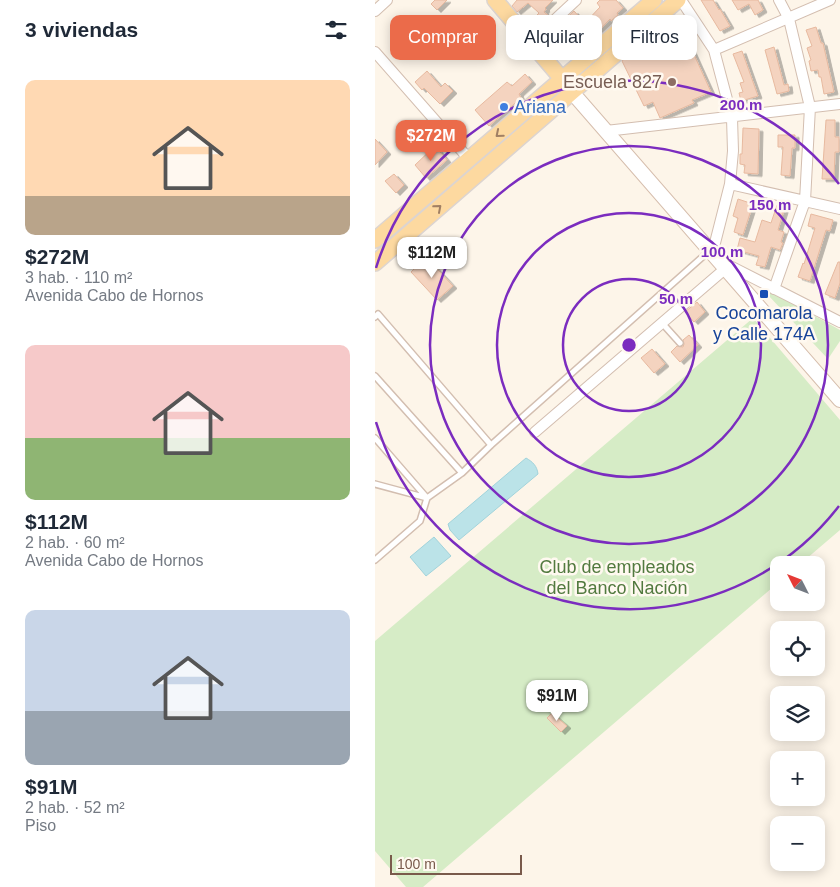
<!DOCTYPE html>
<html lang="es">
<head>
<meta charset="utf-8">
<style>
	:root { --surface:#fff; --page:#f2f2f3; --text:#1f2937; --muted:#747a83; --accent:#eb6b4a }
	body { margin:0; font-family:Arial,sans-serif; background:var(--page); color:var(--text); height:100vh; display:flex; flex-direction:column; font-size:19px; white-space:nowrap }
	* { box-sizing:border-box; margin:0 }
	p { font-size:16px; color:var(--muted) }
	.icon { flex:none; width:28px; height:28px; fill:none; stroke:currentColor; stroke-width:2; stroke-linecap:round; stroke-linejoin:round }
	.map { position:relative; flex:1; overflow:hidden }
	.sheet { display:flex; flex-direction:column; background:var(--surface); width:375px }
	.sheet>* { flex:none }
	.banner { position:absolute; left:15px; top:15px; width:375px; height:45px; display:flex; gap:10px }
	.needle { width:32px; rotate:312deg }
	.buttons { position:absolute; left:395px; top:556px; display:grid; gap:10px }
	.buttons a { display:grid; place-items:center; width:55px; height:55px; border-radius:10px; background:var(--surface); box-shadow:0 2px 12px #0003; font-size:25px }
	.scale { position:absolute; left:15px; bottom:12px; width:132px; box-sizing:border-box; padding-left:5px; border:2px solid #795a4b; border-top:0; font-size:14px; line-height:18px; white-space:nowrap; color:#795a4b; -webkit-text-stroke:4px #fff9f0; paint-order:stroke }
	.price { position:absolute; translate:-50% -42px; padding:0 11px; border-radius:10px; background:#fff; color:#222; font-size:16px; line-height:32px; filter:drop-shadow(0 1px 2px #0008) }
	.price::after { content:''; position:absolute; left:50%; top:30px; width:15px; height:11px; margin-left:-8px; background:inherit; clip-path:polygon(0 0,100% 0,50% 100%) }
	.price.on { background:var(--accent); color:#fff }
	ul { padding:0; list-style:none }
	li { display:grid; align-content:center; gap:10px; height:265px; padding:0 25px }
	li span { display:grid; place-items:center; height:155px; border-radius:10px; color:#555 }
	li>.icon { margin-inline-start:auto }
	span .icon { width:90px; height:90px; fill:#fffc; stroke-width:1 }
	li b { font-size:21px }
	h2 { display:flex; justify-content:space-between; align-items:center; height:60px; padding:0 25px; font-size:21px }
	.chip { padding:0 18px; border-radius:10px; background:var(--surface); box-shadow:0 2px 12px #0003; font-size:18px; line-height:45px }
	.chip.on { background:var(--accent); color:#fff }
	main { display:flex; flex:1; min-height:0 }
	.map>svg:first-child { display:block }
</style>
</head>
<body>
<main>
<section class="sheet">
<h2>3 viviendas<svg class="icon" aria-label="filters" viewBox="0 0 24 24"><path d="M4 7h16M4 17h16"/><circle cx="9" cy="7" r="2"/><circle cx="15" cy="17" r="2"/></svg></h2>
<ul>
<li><span style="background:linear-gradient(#ffd9b3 75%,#b9a48a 0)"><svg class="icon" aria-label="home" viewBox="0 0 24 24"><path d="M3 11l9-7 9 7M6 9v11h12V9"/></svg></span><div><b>$272M</b><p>3 hab. · 110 m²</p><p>Avenida Cabo de Hornos</p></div></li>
<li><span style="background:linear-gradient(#f6c9c9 60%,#8fb573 0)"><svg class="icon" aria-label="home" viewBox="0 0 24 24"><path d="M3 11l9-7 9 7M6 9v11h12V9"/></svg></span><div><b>$112M</b><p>2 hab. · 60 m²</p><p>Avenida Cabo de Hornos</p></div></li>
<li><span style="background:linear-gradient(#c9d6e8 65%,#9aa5b1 0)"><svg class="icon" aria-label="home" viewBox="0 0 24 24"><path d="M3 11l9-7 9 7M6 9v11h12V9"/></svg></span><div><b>$91M</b><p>2 hab. · 52 m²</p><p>Piso</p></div></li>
</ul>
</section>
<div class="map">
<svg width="465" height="887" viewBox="0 0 465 887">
	<defs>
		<filter id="shadow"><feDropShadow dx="4" dy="2.5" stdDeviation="0" flood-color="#0004"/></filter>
	</defs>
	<rect width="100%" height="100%" fill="#fdf5e9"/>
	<path fill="#d6ecc6" d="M395,291L465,330V341L453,359L392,294Z
		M378,318L465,420V530L424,565H404V582L48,887H31L0,851V641Z"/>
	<path fill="#bbe3e8" stroke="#a1d3db" d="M151,458C158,462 162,466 163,474L84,540L75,530L73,524Z
		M59,537L76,556L51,576L35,557Z"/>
	<path fill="#f4d3bf" stroke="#e7b99f" filter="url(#shadow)" d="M60,0H72L62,10L56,4Z
		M142,0H178L170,8L171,9L169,12L174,16L162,27L156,21L164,13L153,3L142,12L137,6Z
		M225,0H241L248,8L242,13L243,15L236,21L235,19L206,50L192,36L182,46L174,38L173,39L171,37L199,11L210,23L225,7L222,3Z
		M326,0H338L344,10L345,9L355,26L345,31Z
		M357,0H383L388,10L380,15L374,4L363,10Z
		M301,15L336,92L317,100L319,103L285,118L278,102L269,106L247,61L266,44L290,33L287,26Z
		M441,27L446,43H448L459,92L449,94L446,77H444L443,70L436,71L434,61L436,60L432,48L437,46L431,30Z
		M399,47L409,85L413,84L414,91L402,94L390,50Z
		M367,51L383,96L366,101L364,93L368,92L365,83L369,82L358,54Z
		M52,71L66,87L70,83L78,91L65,104L49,88L47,90L40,82Z
		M150,74L157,82L144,94L146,98L114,126L100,110L132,82L137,86Z
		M451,120H460V137H464V152H460L459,179H447Z
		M368,128L384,129L383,174L369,173L370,165L365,164V154H367Z
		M403,135H420V148H417L415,176L406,175L408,147H403Z
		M0,139L12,152L0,165Z
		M60,146L72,160L51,178L40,165Z
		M19,174L29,185L21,193L10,181Z
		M363,199L378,204L368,235L359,232L363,218L358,216Z
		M402,205L410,207L403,230L409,232L406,242L408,243L405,250L396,247L390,267L381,265L384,256L362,250L365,238L380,242L387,220L396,223Z
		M436,214L458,220L455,231L451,230L435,281L423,277L428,263L429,264L440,228L433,226Z
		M51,257L78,286L62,300L36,272Z
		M463,262H465V283L460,298L450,294Z
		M322,302L330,312L319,322L310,312Z
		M314,335L323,345L305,362L296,352L302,346L308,347L309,344L308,340Z
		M277,349L290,364L279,373L266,358Z
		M177,713L192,726L186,732L172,718Z"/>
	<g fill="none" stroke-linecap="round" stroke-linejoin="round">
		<defs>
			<path id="service" d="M0,317L3,314L116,445
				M287,323L305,343
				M0,376L87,473
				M0,438L52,498
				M0,484L52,498
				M0,560L45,521L52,498L87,473L116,445L333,252"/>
			<path id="minor" d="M306,0L339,50L357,118L358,151L355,184L340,243L335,250
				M0,11L12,0
				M156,42L201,0
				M339,50L455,0
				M0,52L94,159
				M231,131L465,104
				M355,184L465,209
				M399,289L430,201L435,107L414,19L404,0
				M160,432L351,268L357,267L465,322"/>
			<path id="secondary" d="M196,91L465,400"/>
			<path id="primary" d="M120,0L193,86
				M0,240L279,0
				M0,263L303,0"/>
		</defs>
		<use href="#service" stroke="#d3beb0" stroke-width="8"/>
		<use href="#minor" stroke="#d3beb0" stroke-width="12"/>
		<use href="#secondary" stroke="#d6bead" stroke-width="16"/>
		<use href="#primary" stroke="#dcd4d0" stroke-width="18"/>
		<use href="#service" stroke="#fff" stroke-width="5"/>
		<use href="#minor" stroke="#fff" stroke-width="10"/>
		<use href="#secondary" stroke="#fff" stroke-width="14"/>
		<use href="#primary" stroke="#fdd9a0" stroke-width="15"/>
	</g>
	<defs><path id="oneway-chevron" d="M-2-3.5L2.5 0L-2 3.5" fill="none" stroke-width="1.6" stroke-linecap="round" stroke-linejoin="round" transform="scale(1.25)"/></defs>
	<g stroke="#a18064">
		<use href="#oneway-chevron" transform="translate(124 134) rotate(140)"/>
		<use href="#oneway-chevron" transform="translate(63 208) rotate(-41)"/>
	</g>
	<g fill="none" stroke="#7b2cbf" stroke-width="2.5">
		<circle cx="254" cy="345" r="66"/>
		<circle cx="254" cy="345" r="132"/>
		<circle cx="254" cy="345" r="199"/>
		<path d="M464 506A265 265 0 0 1 1 422M1 268A265 265 0 0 1 464 184"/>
	</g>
	<circle fill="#8d6e63" stroke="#fff9f0" stroke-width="2" cx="297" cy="82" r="5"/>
	<circle fill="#3f7fe0" stroke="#fff9f0" stroke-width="2" cx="129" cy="107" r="5"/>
	<rect fill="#1a4fb4" stroke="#fff9f0" stroke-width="2" x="384" y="289" width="10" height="10" rx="2.5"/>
	<g text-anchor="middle" stroke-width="5" stroke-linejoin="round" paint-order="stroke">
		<g font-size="18" fill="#785e54" stroke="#fff9f0" text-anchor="end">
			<text x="287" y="88">Escuela 827</text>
		</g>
		<g font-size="18" fill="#366cbe" stroke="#fff9f0" text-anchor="start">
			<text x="139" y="113">Ariana</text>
		</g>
		<g font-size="18" fill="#164399" stroke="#fff9f0">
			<text x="389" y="319">Cocomarola<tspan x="389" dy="21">y Calle 174A</tspan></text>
		</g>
		<g font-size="18" fill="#527a3f" stroke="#fff9f0">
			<text x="242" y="573">Club de empleados<tspan x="242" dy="21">del Banco Nación</tspan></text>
		</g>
	</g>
	<circle cx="254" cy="345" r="8" fill="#7b2cbf" stroke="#fff9f0" stroke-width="2.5"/>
	<g font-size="15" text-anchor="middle" font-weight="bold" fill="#7b2cbf" stroke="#fff9f0" stroke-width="5" stroke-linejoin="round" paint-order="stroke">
		<text x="366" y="110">200 m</text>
		<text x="395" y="210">150 m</text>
		<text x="347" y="257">100 m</text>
		<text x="301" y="304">50 m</text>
	</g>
</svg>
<div class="buttons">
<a><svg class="needle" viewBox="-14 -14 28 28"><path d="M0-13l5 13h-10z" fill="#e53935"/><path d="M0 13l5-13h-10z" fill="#747a83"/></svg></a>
<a><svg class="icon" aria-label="locate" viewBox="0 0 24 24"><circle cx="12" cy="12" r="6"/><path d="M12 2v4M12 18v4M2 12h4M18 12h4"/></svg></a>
<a><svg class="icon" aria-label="layers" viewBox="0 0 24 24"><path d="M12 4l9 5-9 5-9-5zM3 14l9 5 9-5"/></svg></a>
<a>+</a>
<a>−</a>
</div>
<div class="scale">100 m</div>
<b class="price on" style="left:56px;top:162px">$272M</b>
<b class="price" style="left:57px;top:279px">$112M</b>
<b class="price" style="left:182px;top:722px">$91M</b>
<div class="banner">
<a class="chip on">Comprar</a>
<a class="chip">Alquilar</a>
<a class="chip">Filtros</a>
</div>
</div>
</main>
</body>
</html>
